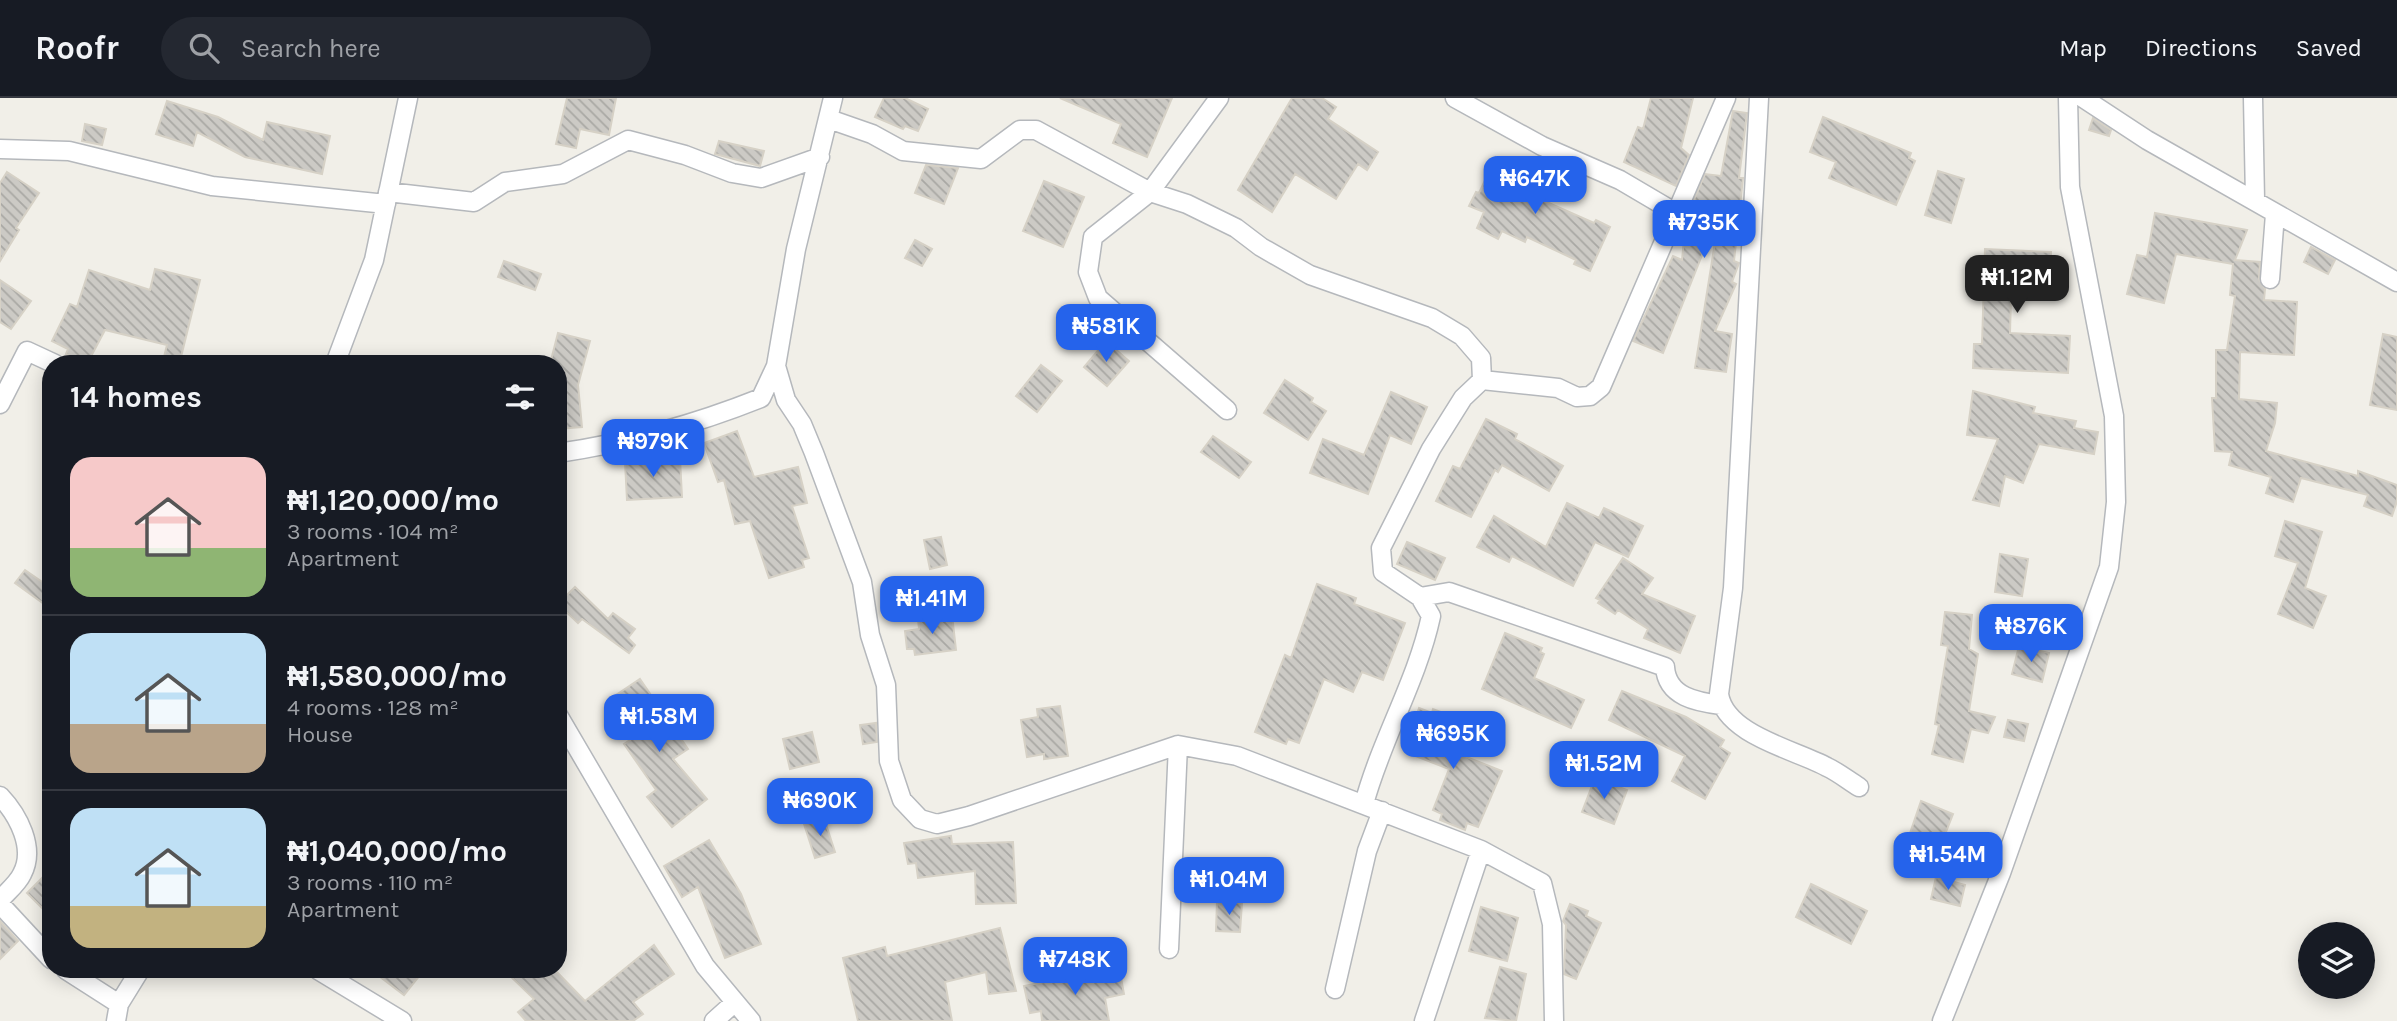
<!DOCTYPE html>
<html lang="en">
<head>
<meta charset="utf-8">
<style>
	:root { --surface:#171b24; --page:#242831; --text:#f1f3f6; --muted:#9ea1a6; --line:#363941; --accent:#2563eb }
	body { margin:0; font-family:Karla,sans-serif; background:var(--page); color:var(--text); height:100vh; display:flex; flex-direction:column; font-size:26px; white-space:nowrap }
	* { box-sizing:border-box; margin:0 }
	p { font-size:23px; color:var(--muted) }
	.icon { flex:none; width:38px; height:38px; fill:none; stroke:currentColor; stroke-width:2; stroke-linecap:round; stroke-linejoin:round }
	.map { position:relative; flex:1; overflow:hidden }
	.side { position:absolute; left:42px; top:257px; width:525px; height:623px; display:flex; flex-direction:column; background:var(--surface); border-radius:28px; box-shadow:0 4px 18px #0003 }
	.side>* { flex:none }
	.tools { position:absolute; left:2298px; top:824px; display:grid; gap:14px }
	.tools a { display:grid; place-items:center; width:77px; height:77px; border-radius:50%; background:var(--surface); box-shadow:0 4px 18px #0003; font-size:35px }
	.price { position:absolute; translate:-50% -60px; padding:0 16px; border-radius:14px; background:var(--accent); color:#fff; font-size:23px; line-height:46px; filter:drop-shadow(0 2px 4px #0008) }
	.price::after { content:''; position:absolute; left:50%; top:42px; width:21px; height:16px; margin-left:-10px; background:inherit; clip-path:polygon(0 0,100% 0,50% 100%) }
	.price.on { background:#222; color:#fff }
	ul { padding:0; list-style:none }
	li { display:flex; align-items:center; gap:21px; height:175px; padding:0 28px }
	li+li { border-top:2px solid var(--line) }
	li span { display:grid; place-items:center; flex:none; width:196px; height:140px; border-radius:21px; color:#555 }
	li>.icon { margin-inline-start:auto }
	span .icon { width:84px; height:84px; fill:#fffc; stroke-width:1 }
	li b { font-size:30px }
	h2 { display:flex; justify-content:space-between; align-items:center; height:84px; padding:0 28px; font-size:30px }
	header { display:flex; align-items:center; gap:42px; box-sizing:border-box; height:98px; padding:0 35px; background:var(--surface); border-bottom:2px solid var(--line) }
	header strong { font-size:33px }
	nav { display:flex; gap:38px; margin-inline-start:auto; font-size:24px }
	.search { width:490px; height:63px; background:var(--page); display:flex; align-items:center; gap:18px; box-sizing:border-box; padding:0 24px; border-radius:38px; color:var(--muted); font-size:26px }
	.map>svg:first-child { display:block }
</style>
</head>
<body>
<header>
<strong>Roofr</strong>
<div class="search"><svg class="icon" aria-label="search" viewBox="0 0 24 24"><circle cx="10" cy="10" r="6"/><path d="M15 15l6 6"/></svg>Search here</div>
<nav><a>Map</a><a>Directions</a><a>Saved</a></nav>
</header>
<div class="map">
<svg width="2397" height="923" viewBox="0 0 2397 923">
	<defs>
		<pattern id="building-back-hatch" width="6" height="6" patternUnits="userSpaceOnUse" patternTransform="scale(1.75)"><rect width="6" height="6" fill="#cccac5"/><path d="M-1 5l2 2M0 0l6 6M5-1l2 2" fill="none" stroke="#a9a8a4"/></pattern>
	</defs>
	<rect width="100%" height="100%" fill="#f1efe8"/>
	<path fill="url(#building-back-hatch)" stroke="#d6d1c6" stroke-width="2" d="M567,0H616L609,37L580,31L576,50L556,46Z
		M884,0H905L928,11L918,33L905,28L903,31L875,19Z
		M1060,0H1172L1147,59L1113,45L1121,26Z
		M1292,0H1322L1336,9L1328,21L1378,54L1367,72L1358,66L1336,101L1295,76L1272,114L1238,92Z
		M1651,0H1693L1681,50L1689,57L1676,88L1624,64L1638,29L1643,31Z
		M167,3L218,19L263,42L267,24L330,38L322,76L245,59L197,34L193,48L156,36Z
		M1733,13L1747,15L1739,80H1743L1734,163L1739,165L1732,184L1736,186L1715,233L1732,236L1726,274L1695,270L1715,144L1708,142L1663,255L1633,243L1673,158L1682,162L1686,120L1705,76L1721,78Z
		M1823,19L1911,55L1909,60L1915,63L1896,107L1829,80L1836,64L1810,54Z
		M2093,20L2111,32L2109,38L2089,32Z
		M85,26L106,31L102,47L82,43Z
		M719,43L764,53L760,68L715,56Z
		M1496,59L1529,74L1523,89L1544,99L1542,102L1594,125L1596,122L1610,129L1590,173L1574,166L1576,162L1527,139L1525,144L1502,133L1498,141L1477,130L1484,114L1469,108L1476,94L1479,95Z
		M926,67L958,70L944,106L915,95Z
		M1938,73L1964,81L1951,125L1925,117Z
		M7,74L39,95L16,130L19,132L0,163V85Z
		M1044,83L1084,99L1063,149L1023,133Z
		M2155,115L2247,132L2235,162L2260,164L2259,181L2265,191L2264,202L2297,204L2294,257L2240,254L2239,301L2277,305L2275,325L2266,353L2358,378V373L2397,387V403L2392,418L2364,408L2368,397L2301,380L2293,404L2266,395L2271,379L2229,367L2232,354L2215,353L2212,300H2216V252H2227L2235,198L2230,197L2233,166L2176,156L2164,205L2127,196L2137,157L2147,159Z
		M915,142L932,151L922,168L905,160Z
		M2311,149L2335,162L2328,176L2304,164Z
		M1985,151L2051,154L2049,199L2011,198L2010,235L2070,238L2068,275L1973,270L1974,246H1982Z
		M504,163L541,176L535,192L498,179Z
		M155,171L200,182L180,263L164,259L167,247L105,232L87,266L66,256L68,251L52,243L70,206L77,209L89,172L150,192Z
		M0,182L31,203L11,231L0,224Z
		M558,235L590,243L578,287L582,329L558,331V266H550Z
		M2383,236L2397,239V312L2370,307Z
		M1106,243L1129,263L1107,288L1084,269Z
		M1041,267L1062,283L1037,314L1016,298Z
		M1285,282L1313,300L1311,304L1326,313L1308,342L1264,315Z
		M1973,293L2035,309L2033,315L2076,323L2074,330L2098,334L2094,356L2039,346L2023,385L2005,378L1999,408L1973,402L1998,341L1967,337Z
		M1391,294L1427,309L1411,346L1390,337L1368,396L1310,375L1323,341L1364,357Z
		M1486,321L1517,336L1515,341L1563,368L1549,393L1502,367L1498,374L1495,372L1471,419L1436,403L1453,368L1460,371Z
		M737,333L754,379L798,369L807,405L792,408L809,460L802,462L804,469L769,480L750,423L735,426L724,382L718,384L704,345Z
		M1213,338L1251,364L1239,380L1201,354Z
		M680,361L682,399L627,402L625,364Z
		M1567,405L1599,420L1604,410L1643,428L1628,459L1595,444L1573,488L1512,458L1509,464L1477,449L1494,418L1546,449Z
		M2285,423L2322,434L2305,490L2326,498L2313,530L2278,516L2298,465L2275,458Z
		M941,439L947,467L930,471L924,442Z
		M1407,444L1445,460L1435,482L1397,466Z
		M2000,456L2028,461L2022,498L1995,494Z
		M1623,460L1653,480L1642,496L1695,518L1680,555L1644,540L1648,531L1618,512L1615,516L1598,505L1600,502L1596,500Z
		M25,472L51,490V511L15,485Z
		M1317,486L1356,500L1354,506L1405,525L1383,582L1362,574L1353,594L1324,581L1299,645L1288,641L1286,646L1255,634L1285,557L1291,560Z
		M575,489L608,521L613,515L635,531L628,540L635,547L629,555L582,521L578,525L558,506Z
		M1945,514L1972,517L1969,551L1978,556L1969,613L1995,619L1988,635L1971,631L1963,664L1932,656L1939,627L1935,626L1948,548L1941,547Z
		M952,517L956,552L915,557L914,551H907L905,533L919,531L918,521Z
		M1505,535L1542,550L1540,554L1544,556L1534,580L1584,602L1571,630L1482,591Z
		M2019,548L2049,555L2042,584L2012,576Z
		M640,581L688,651L673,661L707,701L672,729L647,699L656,692L624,646L639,636L613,599Z
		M1622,593L1686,619L1724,642L1720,649L1730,655L1705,701L1672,683L1685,658L1609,622Z
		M1060,608L1068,658L1044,661V656L1027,659L1021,622L1038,619L1037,611Z
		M1419,610L1432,615L1433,611L1457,620L1446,651L1502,673L1478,729L1467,725L1465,732L1440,722L1442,716L1433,712L1449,671L1405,654Z
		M2008,622L2028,626L2024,643L2004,639Z
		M876,625L877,644L863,646L860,627Z
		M812,634L819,664L790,671L783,641Z
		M1595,680L1627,692L1614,726L1582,714Z
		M1921,703L1953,716L1940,749L1908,741Z
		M824,720L835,754L815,760L804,726Z
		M951,738L952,746L1013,744L1016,805L976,806L975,773L918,780L916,765L908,766L904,745Z
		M709,742L741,796L761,846L725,860L698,789L682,799L664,768Z
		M51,771V819L27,795Z
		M1936,779L1965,787L1960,808L1931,801Z
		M1811,786L1867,813L1851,846L1796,819Z
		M1217,803L1242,805L1240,834L1216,833Z
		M1570,806L1588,813L1586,818L1601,825L1576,881L1564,876L1566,827L1563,823Z
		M1481,809L1518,820L1507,863L1469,853Z
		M0,823L18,843L0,861Z
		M1000,830L1016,893L989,896L986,874L945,884L952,923H858L843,860L885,849L887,858Z
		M654,847L674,876L633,904L643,916L633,923H526L518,914L534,901L504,872H555L585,903Z
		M1119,869L1124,896L1105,900L1109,923H1042L1041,913L1030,915L1024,888Z
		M1500,869L1526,876L1516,923L1485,920Z
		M371,872H424L404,897Z"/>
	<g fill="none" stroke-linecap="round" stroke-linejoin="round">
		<defs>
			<path id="street" d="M1219,0L1150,94L1093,139L1088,174L1098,200L1227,312
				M1455,0L1542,48L1620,82L1676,115
				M1759,0L1733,490L1719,596C1725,637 1796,652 1827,669C1838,674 1849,683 1859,689
				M2083,0L2147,42L2397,184
				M2253,0L2255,101
				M829,21L872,36L903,53L981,61L1020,32H1036L1150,94L1187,106L1236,130L1261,149L1310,177L1432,220L1462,238L1481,260L1482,282
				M0,51L69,53L212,88L386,106
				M388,94L474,104L505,84L563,76L628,42L685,57L732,75L761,80L820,59
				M2270,181L2275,116
				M335,266L374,162L408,0
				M776,268L786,302L802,326L814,355L862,484L870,537L886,587L889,663L902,702L920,721L937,726L969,718L1178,647L1237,658L1481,752L1424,923
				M0,306L27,253L55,266
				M558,355C627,345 696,326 761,300L776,268L796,151L833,0
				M1420,499L1449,494L1665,569C1667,599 1697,604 1721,607
				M558,617L705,868L751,923
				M0,698C18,717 36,750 22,776C18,785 7,794 0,802
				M1364,706C1381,642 1417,583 1431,518L1420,499L1383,474L1381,450L1431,351L1463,300L1482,282L1558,290L1577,299L1590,298L1601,289L1726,0
				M1481,752L1542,785L1552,826L1554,923
				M0,806L51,861
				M1169,851L1178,647
				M66,872L119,906
				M318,872L402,923
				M1335,891L1367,753L1382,713
				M116,923L119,906L140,872
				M714,923L734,905
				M1942,923L2001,775L2109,469L2116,404L2114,318L2070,89L2068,0"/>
		</defs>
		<use href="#street" stroke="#b5b8bc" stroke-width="21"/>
		<use href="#street" stroke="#fff" stroke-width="18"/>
	</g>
</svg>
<div class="tools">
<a><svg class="icon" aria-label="layers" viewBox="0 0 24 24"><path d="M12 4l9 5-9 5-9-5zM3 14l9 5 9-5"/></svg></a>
</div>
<b class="price" style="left:1535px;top:118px">₦647K</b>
<b class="price" style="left:1704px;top:162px">₦735K</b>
<b class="price on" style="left:2017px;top:217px">₦1.12M</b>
<b class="price" style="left:1106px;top:266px">₦581K</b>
<b class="price" style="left:653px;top:381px">₦979K</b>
<b class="price" style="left:932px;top:538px">₦1.41M</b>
<b class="price" style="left:2031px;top:566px">₦876K</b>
<b class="price" style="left:659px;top:656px">₦1.58M</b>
<b class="price" style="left:1453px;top:673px">₦695K</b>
<b class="price" style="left:1604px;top:703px">₦1.52M</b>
<b class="price" style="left:820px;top:740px">₦690K</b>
<b class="price" style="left:1948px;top:794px">₦1.54M</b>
<b class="price" style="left:1229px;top:819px">₦1.04M</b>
<b class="price" style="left:1075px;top:899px">₦748K</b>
<section class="side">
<h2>14 homes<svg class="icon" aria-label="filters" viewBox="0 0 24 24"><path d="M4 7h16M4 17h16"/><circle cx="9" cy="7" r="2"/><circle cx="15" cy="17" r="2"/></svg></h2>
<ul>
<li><span style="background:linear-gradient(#f6c9c9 65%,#8fb573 0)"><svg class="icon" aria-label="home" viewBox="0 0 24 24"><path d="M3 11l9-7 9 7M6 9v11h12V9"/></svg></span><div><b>₦1,120,000/mo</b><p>3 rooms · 104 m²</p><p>Apartment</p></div></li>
<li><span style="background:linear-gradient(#bfe0f5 65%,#b9a48a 0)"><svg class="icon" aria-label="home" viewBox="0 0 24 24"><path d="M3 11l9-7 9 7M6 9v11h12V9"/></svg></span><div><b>₦1,580,000/mo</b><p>4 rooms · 128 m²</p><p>House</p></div></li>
<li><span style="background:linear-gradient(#bfe0f5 70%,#c2b280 0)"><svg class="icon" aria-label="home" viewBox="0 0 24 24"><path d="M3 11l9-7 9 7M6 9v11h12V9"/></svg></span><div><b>₦1,040,000/mo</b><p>3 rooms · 110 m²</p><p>Apartment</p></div></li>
</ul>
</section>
</div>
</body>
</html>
